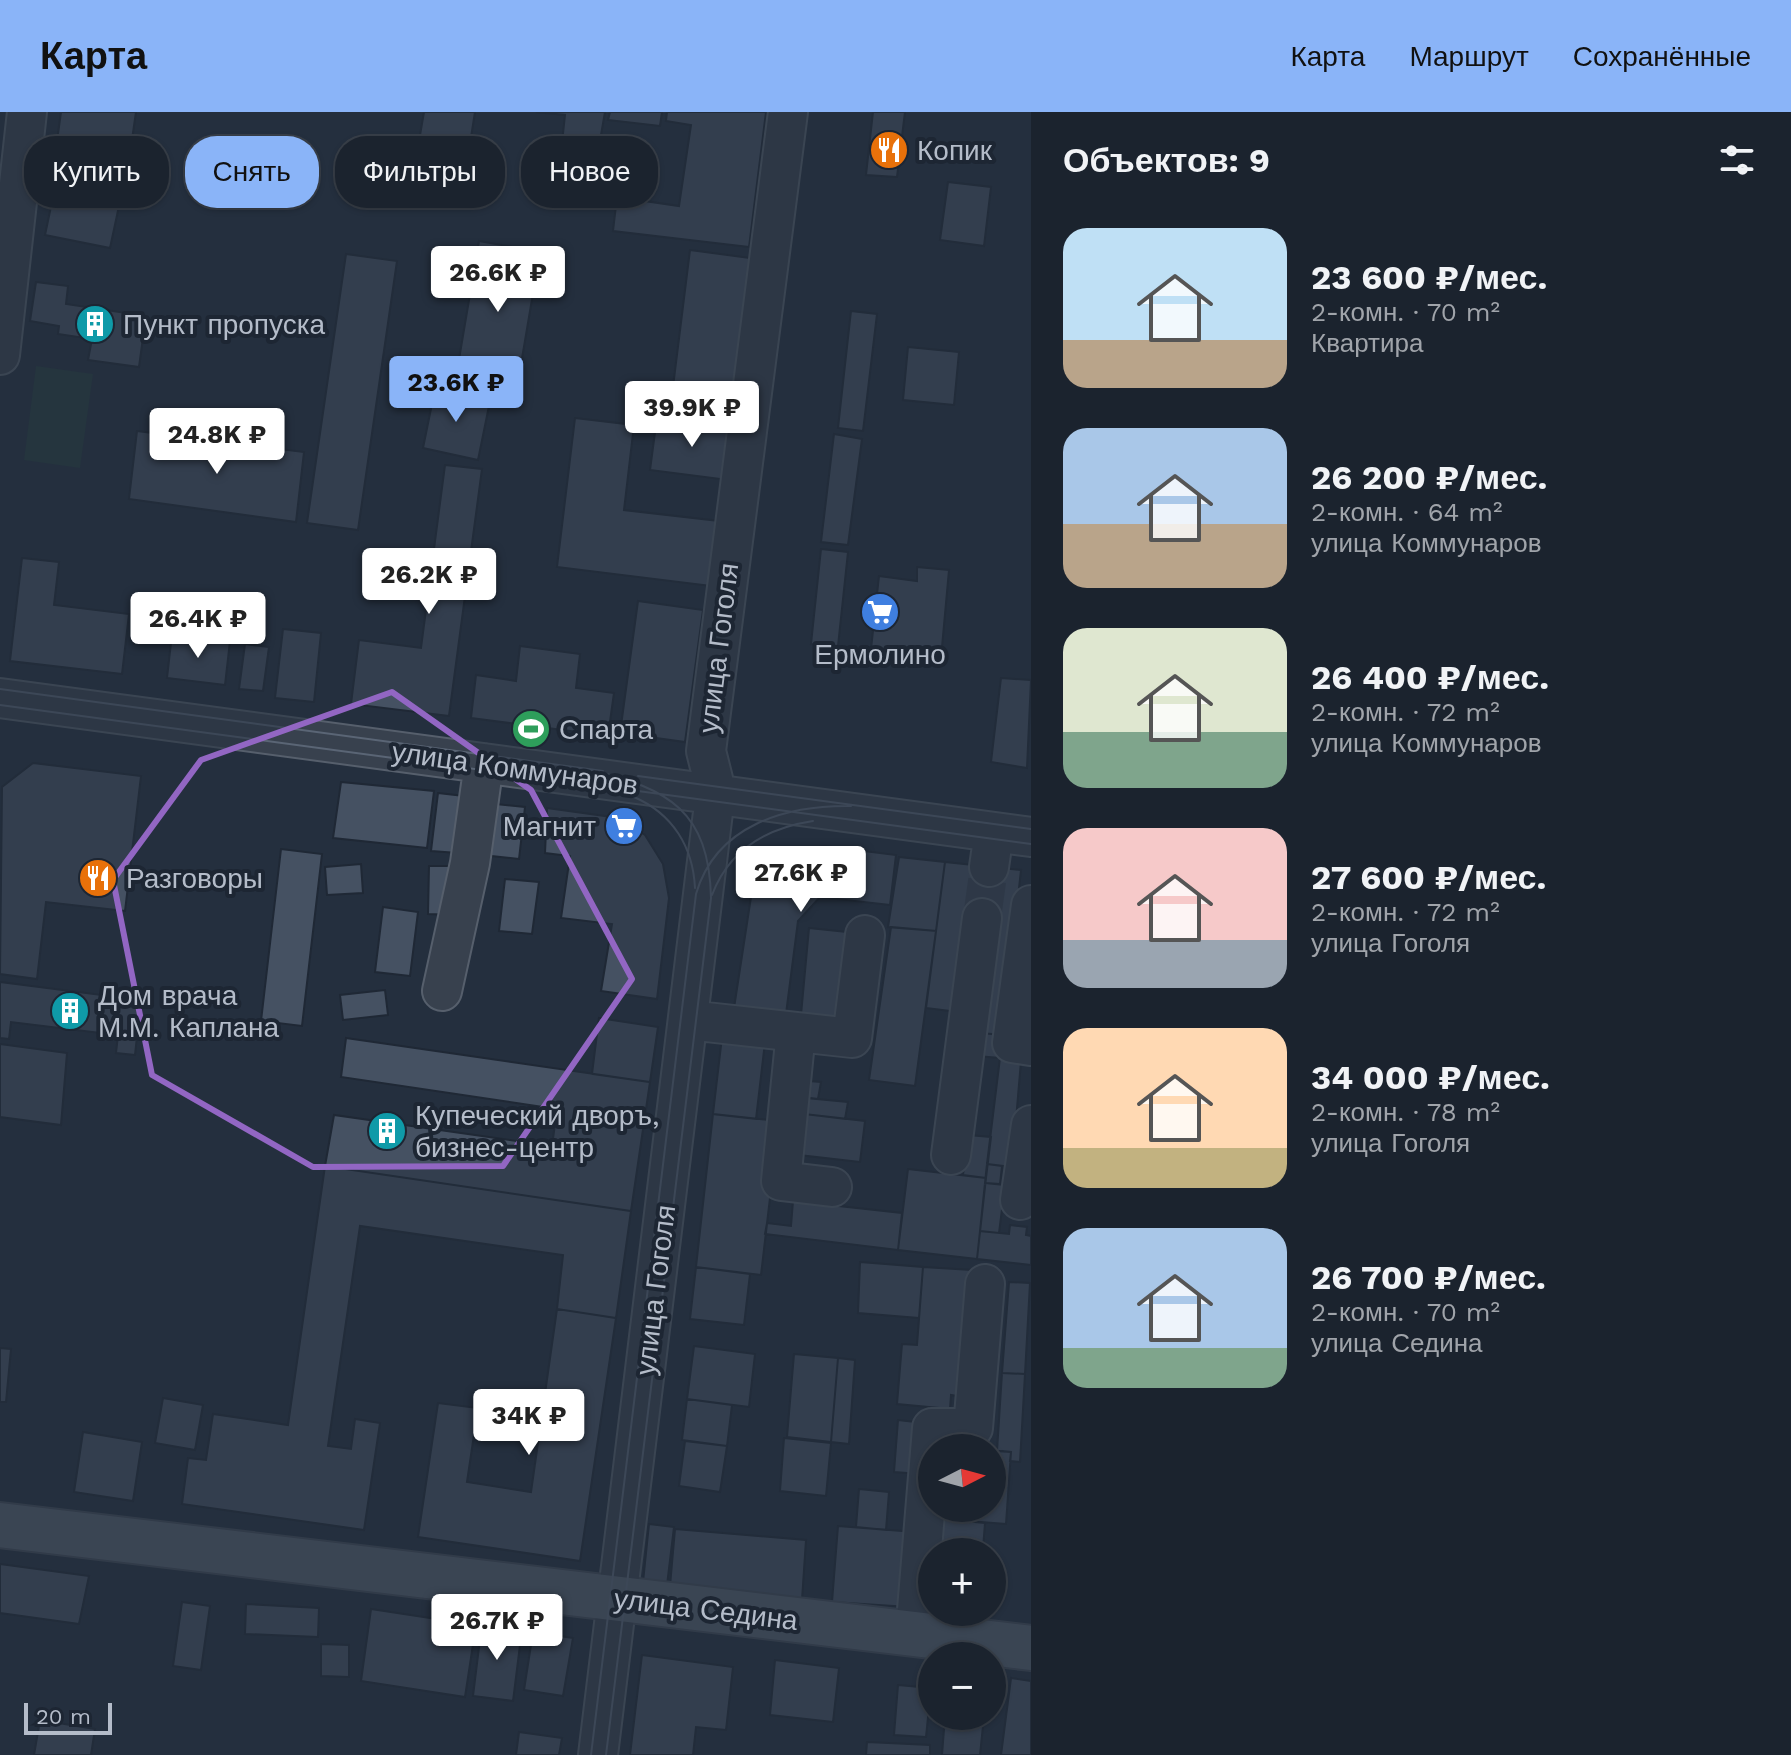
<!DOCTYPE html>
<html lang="ru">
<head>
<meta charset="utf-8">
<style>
	:root { --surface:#1b232e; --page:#242b36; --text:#f1f3f6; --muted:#a0a4aa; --line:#39404a; --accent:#8ab4f8 }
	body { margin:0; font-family:"Work Sans",sans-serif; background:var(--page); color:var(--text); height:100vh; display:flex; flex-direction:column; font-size:30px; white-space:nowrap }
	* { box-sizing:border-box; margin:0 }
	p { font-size:26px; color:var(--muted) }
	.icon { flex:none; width:44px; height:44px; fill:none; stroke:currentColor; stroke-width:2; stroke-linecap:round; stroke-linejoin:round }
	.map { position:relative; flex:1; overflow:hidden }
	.drawer { display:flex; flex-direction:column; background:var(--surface); width:760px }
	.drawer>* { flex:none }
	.banner { position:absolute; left:24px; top:24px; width:760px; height:72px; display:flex; gap:16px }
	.needle { width:52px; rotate:84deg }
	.controls { position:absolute; left:918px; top:1322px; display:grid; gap:16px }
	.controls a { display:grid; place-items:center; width:88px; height:88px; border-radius:50%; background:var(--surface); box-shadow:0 2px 6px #0004,0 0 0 2px var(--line); font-size:40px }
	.scale { position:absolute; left:24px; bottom:20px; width:88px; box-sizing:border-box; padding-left:8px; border:4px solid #b4bcc9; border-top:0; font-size:22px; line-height:28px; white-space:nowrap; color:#b4bcc9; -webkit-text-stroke:6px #1d2633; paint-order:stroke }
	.price { position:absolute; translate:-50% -68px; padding:0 18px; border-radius:8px; background:#fff; color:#222; font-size:26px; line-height:52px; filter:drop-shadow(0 2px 4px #0008) }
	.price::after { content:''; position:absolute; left:50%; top:48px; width:24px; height:18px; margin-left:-12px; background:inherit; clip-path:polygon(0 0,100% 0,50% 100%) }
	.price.selected { background:var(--accent); color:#111 }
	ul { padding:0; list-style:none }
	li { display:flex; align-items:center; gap:24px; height:200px; padding:0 32px }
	li span { display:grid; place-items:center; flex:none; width:224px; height:160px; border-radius:24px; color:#555 }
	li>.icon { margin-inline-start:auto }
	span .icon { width:96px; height:96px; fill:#fffc; stroke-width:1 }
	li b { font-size:34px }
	h2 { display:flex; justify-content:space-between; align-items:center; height:96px; padding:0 32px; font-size:34px }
	.chip { padding:0 28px; border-radius:32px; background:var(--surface); box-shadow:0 2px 6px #0004,0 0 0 2px var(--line); font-size:28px; line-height:72px }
	.chip.selected { background:var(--accent); color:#111 }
	header { display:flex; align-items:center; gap:48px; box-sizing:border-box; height:112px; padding:0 40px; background:var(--accent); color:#111 }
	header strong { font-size:38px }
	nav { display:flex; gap:44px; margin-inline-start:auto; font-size:28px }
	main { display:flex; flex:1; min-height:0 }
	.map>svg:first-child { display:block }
</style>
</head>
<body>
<header>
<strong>Карта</strong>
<nav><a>Карта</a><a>Маршрут</a><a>Сохранённые</a></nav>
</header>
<main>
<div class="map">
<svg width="1031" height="1643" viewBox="0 0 1031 1643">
	<rect width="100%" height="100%" fill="#242f3e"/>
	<path fill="#263c3f" d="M36,254L93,262L80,356L24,348Z"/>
	<path fill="#455162" stroke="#1f2835" stroke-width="2" d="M61,0H136L126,69L53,58Z
		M424,0H475L460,95L410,81Z
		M536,0H605L597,46L561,40L565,3Z
		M610,0H662L660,14L608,8Z
		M667,0H766L749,135L613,119L617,85L679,94L691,13L666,9Z
		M873,0H905L897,65L866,63Z
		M57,66L122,80L110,136L45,123Z
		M948,70L991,75L984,134L940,128Z
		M479,129L540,140L517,276L456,265Z
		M690,138L750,146L732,299L671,291Z
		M346,142L397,149L358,418L307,411Z
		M36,170L68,174L66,192L146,204L139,255L88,248L92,227L58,222L59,214L30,209Z
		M851,199L877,202L863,319L838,316Z
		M908,235L959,240L954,293L903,288Z
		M435,277L490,289L478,348L423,336Z
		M657,305L735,316L728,368L650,358Z
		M575,306L634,313L624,398L719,409L711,474L557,455Z
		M137,319L304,340L296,410L129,387Z
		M834,322L862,327L848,433L821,430Z
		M445,353L482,357L449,604L351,592L359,528L421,536Z
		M821,437L848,440L838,534L811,532Z
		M22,446L59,450L54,493L129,502L122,562L10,549Z
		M917,455L949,458L941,546L871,537L879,464L917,469Z
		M638,489L703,498L685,630L620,621Z
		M283,517L321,521L314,590L275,586Z
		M172,522L230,529L225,573L167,566Z
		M245,532L269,535L263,579L239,577Z
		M520,534L580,542L576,576L614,581L608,624L471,606L476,563L516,569Z
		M1001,566L1031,568L1027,656L991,650Z
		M33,651L141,664L125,799L46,790L37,867L0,862L2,675Z
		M341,670L434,679L427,736L333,726Z
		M438,681L464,684L458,741L431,739Z
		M486,691L525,695L519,747L482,743Z
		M547,696L619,706L645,723L663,752L669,786L657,887L601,879L612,812L561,806L570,744L545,741Z
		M824,734L896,743L890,793L820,785L798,809L786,902L734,896L751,785L769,758L797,740Z
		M281,737L322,742L302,914L261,909Z
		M899,745L945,750L936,819L888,815Z
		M945,750L1021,758L1003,923L980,921L958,900L926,896Z
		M361,752L363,781L327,783L325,755Z
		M429,754H457L456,803L428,802Z
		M505,767L539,770L532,822L499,819Z
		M383,795L418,800L410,864L375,860Z
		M891,815L936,819L915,974L869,968Z
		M809,816L847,820L838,907L801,903Z
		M0,870L141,888L135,943L116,941L118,923L11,910L9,927L0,926Z
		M385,878L388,903L343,908L340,883Z
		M599,906L658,915L650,970L592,962Z
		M980,921L1003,923L1000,946L977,944Z
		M722,925L765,930L756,1007L713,1002Z
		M346,926L650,970L631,1099L325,1054L334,1003L552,1034L557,997L341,965Z
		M0,932L67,941L61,1013L0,1005Z
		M1000,946L1021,949L1012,1055L987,1052Z
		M797,968L821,970L818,987L795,984Z
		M806,986L848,990L845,1007L804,1002Z
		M713,1002L779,1009L761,1163L696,1155Z
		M804,1002L865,1009L860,1050L799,1043Z
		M968,1023L991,1025L986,1066L963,1063Z
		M987,1052L1002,1054L1000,1072L985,1071Z
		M325,1054L631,1099L616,1206L557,1197L563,1143L360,1114L328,1334L351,1337L355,1307L380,1311L364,1418L182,1392L188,1346L206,1348L213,1302L288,1313Z
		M908,1057L986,1066L977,1147L898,1138Z
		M985,1071L1005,1073L999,1121L980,1119Z
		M793,1089L902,1101L898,1138L765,1122L767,1111L791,1114Z
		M1010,1113L1027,1115L1026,1123L1031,1124V1153L977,1147L980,1119L1009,1122Z
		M860,1150L923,1155L919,1206L858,1201Z
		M696,1155L750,1162L744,1213L690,1207Z
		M923,1155L972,1158L963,1285L951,1283L950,1297L897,1292L902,1232L917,1233Z
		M1009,1170L1030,1171L1025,1262L1002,1261Z
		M557,1197L616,1206L580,1449L418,1425L438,1291L478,1296L467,1370L531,1380Z
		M694,1234L755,1242L749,1295L687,1287Z
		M0,1236L11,1237L6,1290H0Z
		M794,1242L838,1246L831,1330L787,1325Z
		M838,1246L855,1248L849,1332L831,1330Z
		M1002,1261L1025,1262L1020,1350L1010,1349L1011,1340L997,1339Z
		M163,1286L203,1293L195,1338L155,1331Z
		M687,1287L732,1293L727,1334L682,1328Z
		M898,1308L924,1311L920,1362L894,1360Z
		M83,1320L142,1330L133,1389L74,1380Z
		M784,1326L831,1331L826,1384L780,1379Z
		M685,1329L727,1334L720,1380L679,1374Z
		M992,1338L1011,1340L1006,1412L943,1407L944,1396H992Z
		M859,1377L889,1380L886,1418L856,1415Z
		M934,1406L985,1411L983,1437L933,1433Z
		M649,1412L674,1415L667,1473L643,1470Z
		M838,1414L915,1420L909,1495L832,1490Z
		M675,1417L806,1428L802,1488L670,1474Z
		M0,1452L89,1464L79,1512L0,1501Z
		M182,1490L210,1494L201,1558L173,1554Z
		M246,1492L319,1496L318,1525L245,1522Z
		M371,1497L476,1513L465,1585L361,1569Z
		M482,1511L522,1517L513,1589L473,1584Z
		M533,1520L573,1526L563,1584L524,1578Z
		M321,1532L349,1533V1565L321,1564Z
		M642,1543L733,1555L726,1618L696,1615L693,1643H630Z
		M775,1548L839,1556L833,1610L770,1603Z
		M1011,1566L1031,1569V1643H1001Z
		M898,1573L931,1576L926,1625L894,1623Z
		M945,1604H984L980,1643H942Z
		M40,1608L95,1617L91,1643H34Z
		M519,1620L562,1626L559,1643H516Z
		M867,1630L930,1633V1643H866Z"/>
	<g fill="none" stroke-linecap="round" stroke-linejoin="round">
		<path stroke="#3a4453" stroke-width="38" stroke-dasharray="38 19" stroke-linecap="butt" d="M982,806L989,755"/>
		<defs>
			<path id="minor" d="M0,243L27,0
				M0,586L1031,725
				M989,755L994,720
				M1031,793L1012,931L1031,934
				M442,879L470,751L484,651
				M688,908L852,926L865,823
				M796,920L781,1069L832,1075
				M951,1043L982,806
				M1020,1088L1031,1013
				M915,1522L932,1316H973L985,1172
				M598,1643L714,692L715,675L706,639L788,0"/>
			<path id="major" d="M0,1413L1031,1536"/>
		</defs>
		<use href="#minor" stroke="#565f6c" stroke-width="42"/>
		<use href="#major" stroke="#414a57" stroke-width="48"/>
		<use href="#minor" stroke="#38414e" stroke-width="38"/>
		<use href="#major" stroke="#56606e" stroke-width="44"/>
		<path stroke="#5a6575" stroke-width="2" d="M0,577L603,659
			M0,593L1031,732
			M591,658C669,677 709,699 711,786L606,1643
			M638,664L1031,717
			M634,685C673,702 693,735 695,776
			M712,783C729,738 767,716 813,709
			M591,1643L696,782C716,713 786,693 851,694"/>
	</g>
	<path d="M0 0H1031V1643H0ZM392,580L531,678L632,867L503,1054L313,1055L152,963L113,768L201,648Z" fill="#242f3e" fill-opacity=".55" fill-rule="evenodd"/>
	<path fill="none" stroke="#9266c3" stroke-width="6" stroke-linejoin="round" d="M392,580L531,678L632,867L503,1054L313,1055L152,963L113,768L201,648Z"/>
	<defs>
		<symbol id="restaurant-disc" viewBox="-11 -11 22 22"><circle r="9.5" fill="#e8710a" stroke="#1d2633"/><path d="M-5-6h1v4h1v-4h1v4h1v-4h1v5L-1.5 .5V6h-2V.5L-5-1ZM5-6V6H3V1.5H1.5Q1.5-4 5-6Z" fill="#fff"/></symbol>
		<symbol id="building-disc" viewBox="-11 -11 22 22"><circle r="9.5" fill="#0f9aa8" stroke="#1d2633"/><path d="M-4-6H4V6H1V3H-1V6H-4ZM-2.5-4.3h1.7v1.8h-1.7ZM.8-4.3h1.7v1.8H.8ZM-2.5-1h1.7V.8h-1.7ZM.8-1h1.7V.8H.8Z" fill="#fff"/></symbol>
		<symbol id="supermarket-disc" viewBox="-11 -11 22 22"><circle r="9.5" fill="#3f7fe0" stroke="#1d2633"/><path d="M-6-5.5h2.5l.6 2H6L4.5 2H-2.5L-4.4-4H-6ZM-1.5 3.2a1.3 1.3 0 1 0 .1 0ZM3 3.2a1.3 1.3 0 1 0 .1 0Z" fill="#fff"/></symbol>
		<symbol id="stadium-disc" viewBox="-11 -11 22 22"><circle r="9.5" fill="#2e9e5b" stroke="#1d2633"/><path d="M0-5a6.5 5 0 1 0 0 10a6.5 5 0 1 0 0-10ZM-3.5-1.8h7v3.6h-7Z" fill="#fff"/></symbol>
	</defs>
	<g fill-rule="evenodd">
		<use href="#restaurant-disc" x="867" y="16" width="44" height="44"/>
		<use href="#building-disc" x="73" y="190" width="44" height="44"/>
		<use href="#supermarket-disc" x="858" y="478" width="44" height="44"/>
		<use href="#stadium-disc" x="509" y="595" width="44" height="44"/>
		<use href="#supermarket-disc" x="602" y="692" width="44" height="44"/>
		<use href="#restaurant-disc" x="76" y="744" width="44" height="44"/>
		<use href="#building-disc" x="48" y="877" width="44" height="44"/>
		<use href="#building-disc" x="365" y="997" width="44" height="44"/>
	</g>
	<g text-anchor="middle" stroke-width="8" stroke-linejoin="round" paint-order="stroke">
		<g font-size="28" fill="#b4bcc9" stroke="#1d2633" text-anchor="start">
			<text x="917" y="48">Копик</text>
			<text x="123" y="222">Пункт пропуска</text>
			<text x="880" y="552" text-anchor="middle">Ермолино</text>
			<text x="559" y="627">Спарта</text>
			<text x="596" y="724" text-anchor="end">Магнит</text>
			<text x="126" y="776">Разговоры</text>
			<text x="98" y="893">Дом врача<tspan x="98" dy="32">М.М. Каплана</tspan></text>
			<text x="415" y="1013">Купеческий дворъ,<tspan x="415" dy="32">бизнес-центр</tspan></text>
		</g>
		<g font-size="28" fill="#b4bcc9" stroke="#1d2633">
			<text transform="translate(718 536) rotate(-83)" y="10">улица Гоголя</text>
			<text transform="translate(515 656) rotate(8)" y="10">улица Коммунаров</text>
			<text transform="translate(655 1178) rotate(-83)" y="10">улица Гоголя</text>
			<text transform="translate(706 1497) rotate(7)" y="10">улица Седина</text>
		</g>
	</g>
</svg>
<div class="controls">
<a><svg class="needle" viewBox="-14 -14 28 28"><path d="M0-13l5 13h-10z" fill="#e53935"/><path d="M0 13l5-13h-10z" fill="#a0a4aa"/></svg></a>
<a>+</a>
<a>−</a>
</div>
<div class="scale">20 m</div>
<b class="price" style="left:498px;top:202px">26.6K ₽</b>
<b class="price selected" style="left:456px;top:312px">23.6K ₽</b>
<b class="price" style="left:692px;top:337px">39.9K ₽</b>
<b class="price" style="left:217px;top:364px">24.8K ₽</b>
<b class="price" style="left:429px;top:504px">26.2K ₽</b>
<b class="price" style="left:198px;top:548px">26.4K ₽</b>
<b class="price" style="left:801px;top:802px">27.6K ₽</b>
<b class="price" style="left:529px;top:1345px">34K ₽</b>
<b class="price" style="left:497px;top:1550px">26.7K ₽</b>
<div class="banner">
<a class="chip">Купить</a>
<a class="chip selected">Снять</a>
<a class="chip">Фильтры</a>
<a class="chip">Новое</a>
</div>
</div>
<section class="drawer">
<h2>Объектов: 9<svg class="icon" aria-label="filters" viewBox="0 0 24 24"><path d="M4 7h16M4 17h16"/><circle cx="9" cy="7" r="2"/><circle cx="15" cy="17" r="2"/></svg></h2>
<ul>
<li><span style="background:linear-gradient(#bfe0f5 70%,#b9a48a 0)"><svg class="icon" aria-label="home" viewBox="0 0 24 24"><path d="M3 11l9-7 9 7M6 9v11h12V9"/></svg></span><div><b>23 600 ₽/мес.</b><p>2-комн. · 70 m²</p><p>Квартира</p></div></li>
<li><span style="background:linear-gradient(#a9c7e8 60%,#b9a48a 0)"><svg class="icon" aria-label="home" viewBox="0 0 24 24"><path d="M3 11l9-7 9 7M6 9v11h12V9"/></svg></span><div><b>26 200 ₽/мес.</b><p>2-комн. · 64 m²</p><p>улица Коммунаров</p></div></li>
<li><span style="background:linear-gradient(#dfe7d0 65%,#7fa58c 0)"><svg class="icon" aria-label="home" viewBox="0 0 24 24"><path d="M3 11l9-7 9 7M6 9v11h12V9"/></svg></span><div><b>26 400 ₽/мес.</b><p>2-комн. · 72 m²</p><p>улица Коммунаров</p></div></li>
<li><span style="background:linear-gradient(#f6c9c9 70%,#9aa5b1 0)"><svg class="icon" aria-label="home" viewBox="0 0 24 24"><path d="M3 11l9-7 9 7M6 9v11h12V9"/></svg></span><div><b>27 600 ₽/мес.</b><p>2-комн. · 72 m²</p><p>улица Гоголя</p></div></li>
<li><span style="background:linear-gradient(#ffd9b3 75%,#c2b280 0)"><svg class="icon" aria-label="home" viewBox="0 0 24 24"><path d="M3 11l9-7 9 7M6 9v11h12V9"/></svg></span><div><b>34 000 ₽/мес.</b><p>2-комн. · 78 m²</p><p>улица Гоголя</p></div></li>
<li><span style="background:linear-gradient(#a9c7e8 75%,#7fa58c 0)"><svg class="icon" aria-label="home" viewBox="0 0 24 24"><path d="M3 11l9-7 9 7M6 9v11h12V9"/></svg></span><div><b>26 700 ₽/мес.</b><p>2-комн. · 70 m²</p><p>улица Седина</p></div></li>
</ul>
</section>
</main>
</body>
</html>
